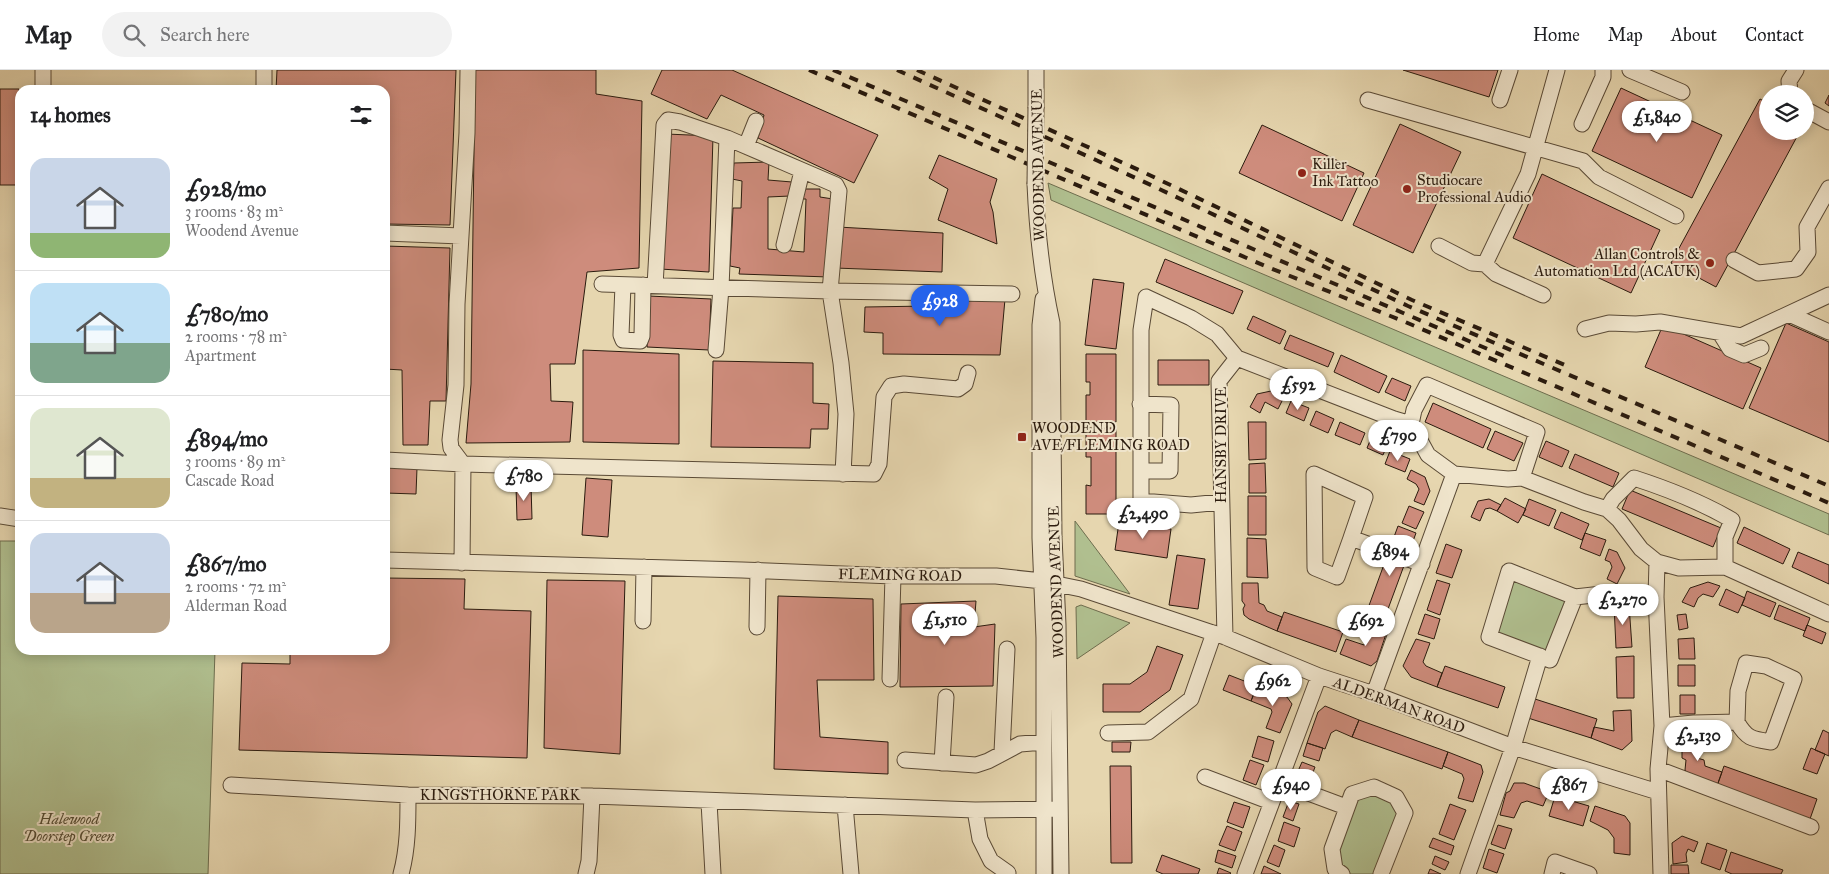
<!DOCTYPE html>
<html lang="en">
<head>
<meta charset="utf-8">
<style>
	:root { --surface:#fff; --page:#f2f2f2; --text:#202124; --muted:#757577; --line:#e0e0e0; --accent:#2563eb }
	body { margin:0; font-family:"IM FELL Great Primer",serif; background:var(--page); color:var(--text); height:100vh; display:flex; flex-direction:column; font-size:19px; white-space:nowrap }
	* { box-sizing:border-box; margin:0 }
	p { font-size:16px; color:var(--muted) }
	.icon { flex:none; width:28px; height:28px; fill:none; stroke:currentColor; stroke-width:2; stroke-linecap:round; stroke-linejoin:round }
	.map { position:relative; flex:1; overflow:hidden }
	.details { position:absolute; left:15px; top:15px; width:375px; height:570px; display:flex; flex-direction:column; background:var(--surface); border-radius:15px; box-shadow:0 2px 12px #0003 }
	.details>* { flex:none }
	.controls { position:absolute; left:1759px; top:15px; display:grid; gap:10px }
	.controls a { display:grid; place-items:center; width:55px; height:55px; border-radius:50%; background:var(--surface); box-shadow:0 2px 12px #0003; font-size:25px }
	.price { position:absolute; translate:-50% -42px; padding:0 11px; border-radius:18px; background:#fff; color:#222; font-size:16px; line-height:32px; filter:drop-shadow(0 1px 2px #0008) }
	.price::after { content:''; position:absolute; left:50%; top:30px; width:15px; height:11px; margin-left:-8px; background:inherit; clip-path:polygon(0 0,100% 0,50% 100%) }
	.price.current { background:var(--accent); color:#fff }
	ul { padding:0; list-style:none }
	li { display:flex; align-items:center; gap:15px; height:125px; padding:0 15px }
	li+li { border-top:1px solid var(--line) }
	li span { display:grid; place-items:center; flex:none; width:140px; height:100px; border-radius:15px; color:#555 }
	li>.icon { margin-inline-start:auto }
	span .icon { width:60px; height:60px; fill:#fffc; stroke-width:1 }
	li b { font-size:21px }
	h2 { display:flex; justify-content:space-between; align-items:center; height:60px; padding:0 15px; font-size:21px }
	header { display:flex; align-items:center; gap:30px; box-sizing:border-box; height:70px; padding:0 25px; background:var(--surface); border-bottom:1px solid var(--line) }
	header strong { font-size:24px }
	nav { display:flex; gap:28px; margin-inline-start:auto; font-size:18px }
	.search { width:350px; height:45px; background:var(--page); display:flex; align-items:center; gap:12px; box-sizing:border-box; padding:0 18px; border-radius:28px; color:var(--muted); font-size:19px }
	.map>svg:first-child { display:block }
</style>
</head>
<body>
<header>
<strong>Map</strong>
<div class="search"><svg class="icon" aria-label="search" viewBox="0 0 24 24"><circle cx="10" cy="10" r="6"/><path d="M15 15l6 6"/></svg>Search here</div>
<nav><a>Home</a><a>Map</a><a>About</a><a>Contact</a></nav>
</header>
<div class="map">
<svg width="1829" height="804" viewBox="0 0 1829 804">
	<rect width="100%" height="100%" fill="#e6d6af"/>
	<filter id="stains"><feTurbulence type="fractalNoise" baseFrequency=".004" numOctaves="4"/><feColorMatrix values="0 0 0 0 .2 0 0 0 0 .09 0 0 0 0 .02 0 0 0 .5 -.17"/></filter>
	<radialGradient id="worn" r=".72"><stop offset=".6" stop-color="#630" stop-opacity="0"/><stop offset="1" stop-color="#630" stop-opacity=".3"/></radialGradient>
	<path fill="#b0bf8f" stroke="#6e6d4e" d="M1048,113L1829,444V465L1051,130Z
		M1075,451L1130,524L1075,506Z
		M0,471H20V580H215L208,804H0Z
		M1509,501L1575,527L1550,590L1489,567Z
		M1081,535L1130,553L1077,589L1076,537Z
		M1374,717L1405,743L1381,804H1344L1335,799L1352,724Z"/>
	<path fill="#ce8c7c" stroke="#2b1b0e" d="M277,0H456L450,155L385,154V20H276Z
		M475,0H596V24L642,31L639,198L587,202L575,294H550L551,331L573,332L570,372L466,373L471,314Z
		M662,0H732L878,65L854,113L758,68L764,45L721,25L707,49L651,24Z
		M1403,0H1498L1489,27Z
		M1621,18L1722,65L1692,128L1592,81Z
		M0,19H19L17,115H0Z
		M1829,25V36L1825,33Z
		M1760,29L1768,33V61H1800L1716,217L1671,193Z
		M1400,54L1461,82L1413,183L1353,155Z
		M1262,55L1364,103L1342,151L1239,103Z
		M666,64L713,66L709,202L660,199Z
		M939,85L997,109L990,132L993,142L997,174L938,150L948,119L929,108Z
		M769,92L768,110L792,112L790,126L768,127V179L804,182L806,129H802V119H820V127L833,129L829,207L739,204L740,198L730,196L733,138H741L742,111L732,109L734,93Z
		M1542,104L1660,160L1631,223L1513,168Z
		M838,157L943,163L942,202L835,198Z
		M385,176L450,178L446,331H430L428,375H403L402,300L385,299Z
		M1165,189L1243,221L1233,244L1156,212Z
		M1093,209L1124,213L1116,279L1085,275Z
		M649,226L711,229L709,280L647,277Z
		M932,226L1005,229L1000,285L883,284V263L864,262L865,237L928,236Z
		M1253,246L1286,261L1280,274L1247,259Z
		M1786,253L1829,272V372L1749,338Z
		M1663,255L1761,298L1743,339L1645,297Z
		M1290,265L1334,283L1328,297L1284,279Z
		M583,280L679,284V374L583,372Z
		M1086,284H1116V352H1086V325H1090V312H1086Z
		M1341,285L1387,306L1379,323L1334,302Z
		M1158,290H1209V315H1158Z
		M713,291L813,293V333L829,334L828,359H811L810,378L711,377Z
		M1392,308L1411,316L1405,331L1385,322Z
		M1271,321L1284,327L1278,339L1265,332L1260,343L1250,337L1257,324Z
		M1291,331L1309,338L1304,351L1286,343Z
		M1433,333L1491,359L1483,378L1425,352Z
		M1316,341L1334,349L1328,363L1310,355Z
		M1248,352H1266V389L1249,390Z
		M1340,352L1365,363L1360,375L1335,365Z
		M1086,358H1116V444H1086V415L1091,416V387H1086Z
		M1495,361L1523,373L1514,391L1487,379Z
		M1372,366L1388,373L1383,385L1367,378Z
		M1546,371L1569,381L1562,397L1539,387Z
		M1390,381L1410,389L1405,402L1385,394Z
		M1575,384L1619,403L1613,417L1569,398Z
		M1265,393L1266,423H1249V394Z
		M385,397L417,398L416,424L385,423Z
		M1411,400L1425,407L1430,421L1424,435L1414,431L1419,419L1416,414L1407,409Z
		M586,408L612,410L608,467L582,465Z
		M531,415L532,449L517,450L516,416Z
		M1630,420L1721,458L1713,477L1622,439Z
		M1248,426H1266V465H1248Z
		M1505,428L1526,439L1518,453L1497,441Z
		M1489,429L1501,435L1497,441L1490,438L1485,439L1480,451L1471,447L1478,431Z
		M1529,429L1556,440L1549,456L1523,445Z
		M1409,436L1424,442L1416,459L1402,453Z
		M1561,442L1589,454L1582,470L1554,458Z
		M1119,452L1171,459L1167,488L1115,480Z
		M1398,456L1416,463L1381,558L1363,552Z
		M1744,457L1790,479L1783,494L1737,473Z
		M1585,463L1606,470L1600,486L1580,478Z
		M1247,468L1266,469L1268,508L1247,507Z
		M1446,474L1462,480L1452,508L1436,503Z
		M1609,479L1617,482L1625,498L1617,514L1607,509L1612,497L1610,492L1605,490Z
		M1798,482L1829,495V514L1792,497Z
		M1177,485L1205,489L1198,539L1169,535Z
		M385,508L465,509L464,539L531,541L527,688L239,680L242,593L290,594V580H385Z
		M547,510L625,511L620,684L544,678Z
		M1437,510L1450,514L1440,545L1427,540Z
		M1708,512L1720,516L1713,527L1703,524L1698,528L1694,537L1682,532L1690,518Z
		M1242,513H1258L1259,533L1264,535L1267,541L1282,547L1277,561L1249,549L1244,545L1243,539L1245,535L1242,531Z
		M1726,519L1745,528L1738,543L1719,535Z
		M1747,521L1776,533L1770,547L1742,535Z
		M778,526L873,529L874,610H817L820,667L888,672V704L774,699Z
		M976,531L974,557L995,554L993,616L900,617L901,534Z
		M1614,535H1629L1632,577L1616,578Z
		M1779,535L1810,548L1805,561L1774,549Z
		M1284,542L1343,562L1336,582L1277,561Z
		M1425,544L1440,549L1434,569L1418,564Z
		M1686,544L1688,558L1679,560L1677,545Z
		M1371,554L1387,561L1377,591L1371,596L1340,584L1346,569L1364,575Z
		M1807,555L1826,563L1822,574L1803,566Z
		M1694,568L1695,589H1679L1678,569Z
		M1416,569L1430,573L1423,592L1426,596L1442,603L1437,617L1411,607L1403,596Z
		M1157,576L1183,585L1170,620L1140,642H1103V614H1130L1147,602Z
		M1634,586V628H1617L1616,587Z
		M1678,595H1695V616H1678Z
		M1445,596L1505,617L1498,638L1437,617Z
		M1229,605L1257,616L1251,631L1223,620Z
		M1257,616L1287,627L1292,634L1280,663L1266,658L1272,642L1271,639L1251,631Z
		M1680,625H1695V644H1680Z
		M1535,629L1597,649L1591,668L1528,648Z
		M1325,636L1359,650L1352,667L1336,660L1331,663L1325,679L1307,673L1318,642Z
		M1631,640L1632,671L1622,680L1591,668L1594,657L1614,661L1613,641Z
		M1359,650L1448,682L1442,699L1352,667Z
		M1823,660L1829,663V686L1815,680Z
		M1258,666L1274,671L1268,692L1252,687Z
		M1682,666L1698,668L1697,688L1704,690L1705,696L1722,702L1717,716L1690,705L1685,700L1686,690L1682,688Z
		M1112,672H1131L1130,682H1112Z
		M1307,673L1323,678L1319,691L1303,686Z
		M1811,678L1825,684L1817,704L1803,699Z
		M1448,682L1481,695L1483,702L1473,732L1458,728L1464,709L1462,704L1443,696Z
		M1250,690L1264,695L1256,715L1243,710Z
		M1302,692L1315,697L1309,713L1295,708Z
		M1110,696H1131L1132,793H1111Z
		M1724,696L1817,729L1810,749L1717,716Z
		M1514,713H1524L1549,722L1543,736L1527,731L1521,733L1514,748L1500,745L1506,723L1510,721Z
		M1555,726L1589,736L1583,756L1549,746Z
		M1289,731L1299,734L1293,751L1283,747Z
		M1234,732L1250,737L1243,758L1227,752Z
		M1450,734L1466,740L1454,770L1439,764Z
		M1595,736L1625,746L1630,753V785L1614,783V768L1608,760L1590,751Z
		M1284,752L1300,758L1294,777L1278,771Z
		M1498,755L1512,759L1505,779L1491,774Z
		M1227,756L1242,762L1235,781L1219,775Z
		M1682,766L1698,772L1694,782L1688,779L1686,784L1687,792L1673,794L1672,773Z
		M1433,768L1454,776L1451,785L1429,777Z
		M1707,773L1727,780L1720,800L1701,793Z
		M1274,775L1285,780L1279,797L1267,792Z
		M1489,779L1504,784L1497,803L1483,798Z
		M1218,780L1236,786L1232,798L1215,792Z
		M1731,782L1783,800L1781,804H1732L1725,801Z
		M1162,785L1200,799L1198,804H1163L1156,801Z
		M1435,786L1449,792L1445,800L1432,794Z
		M1671,795H1688L1689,804H1671Z
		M1264,796L1281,804H1261Z
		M1219,798L1231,803L1230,804H1217Z
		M1430,799L1441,804H1428Z"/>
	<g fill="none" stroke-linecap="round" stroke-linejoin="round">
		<defs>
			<path id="minor" d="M43,0V20
				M1036,0V37
				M1630,0L1682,22
				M264,20V0
				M1790,24L1789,11L1796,0
				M1368,30L1583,91L1599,107L1676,146
				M1500,30L1510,0
				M1805,39L1829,52
				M1582,54L1603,7V0
				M746,76L756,51
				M1035,114C1037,161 1042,207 1052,253L1054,467L1058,555L1061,804
				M385,163L461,166
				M784,175L802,101
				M1439,176L1472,193L1485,194
				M1734,190L1758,203L1796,199L1808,182L1807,157L1829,118
				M602,214L830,221L841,293L846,344L843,404
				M623,215L621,265L623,270L640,271L642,266L643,215
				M655,216L664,55L668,50L680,52L727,68L836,115L839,121L830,221L1012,224
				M1543,225L1496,204L1485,194L1528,104L1557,0
				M1043,229L1040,255V468L1044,568V804
				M1789,244L1829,262
				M1585,259L1609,253L1636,254L1660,252L1741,266L1829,225
				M1720,263L1730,279L1744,285L1761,278
				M716,280L721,218L727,68
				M1140,334L1171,335L1170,401H1141
				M1411,354L1414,340L1427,315L1537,362L1522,408
				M385,390L463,394L874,404L879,394L884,327L891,316L904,314L958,319L965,314L968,303
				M1221,432L1191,435L1141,431V260L1146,227L1191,248L1217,264L1237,288
				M1607,439L1613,429L1634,408C1668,419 1701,432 1732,450L1725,467V497
				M0,446L20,449
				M1351,468L1337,507L1315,498L1314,404L1365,427L1351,468L1422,494
				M385,490L742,500L893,506H996L1042,511L1081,519L1225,567L1319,606L1374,624L1513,677L1658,722
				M1657,492L1656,527L1662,656L1658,699L1661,804
				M462,493L463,394L451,378L450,370L456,315L457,234L467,63L468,0
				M1575,527L1550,590L1489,567L1509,501L1575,527L1602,524L1656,527
				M643,551L644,497
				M757,557L758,500
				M1225,567L1219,311L1237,288L1394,349L1411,354L1428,385L1454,404L1508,409L1522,408L1584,432L1607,439L1619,450L1641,479L1657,492L1679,498L1725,497L1829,544
				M890,609L893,506
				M1374,624L1454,404
				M1662,656L1694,653L1737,652L1738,621L1746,593L1766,596L1794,609L1771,672C1752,669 1747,669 1737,652
				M1108,663L1148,662L1191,629L1214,563
				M1002,682L1007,579
				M905,690L976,695L988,691L1020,674L1044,672
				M942,693L946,627
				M1658,699L1811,757
				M1205,707L1271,732
				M1279,712L1346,737
				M231,715L408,725L592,726L975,740L1060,739
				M709,732L713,804
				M845,735L851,804
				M975,740L980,769L991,791L1008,803
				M401,804C408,778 408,752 408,725
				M586,804L589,791L592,726
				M1245,804L1319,606
				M1342,804L1335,799L1332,779L1352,724L1374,717L1396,727L1405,743L1381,804
				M1468,804L1513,677L1540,586
				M1552,804L1555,792L1589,804"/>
		</defs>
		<use href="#minor" stroke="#5a4a36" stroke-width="17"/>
		<use href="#minor" stroke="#efe4cb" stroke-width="15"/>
		<path stroke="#2b1b0e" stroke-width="4" stroke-dasharray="9 9" stroke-linecap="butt" d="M809,0L1270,198L1403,251L1829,433
			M833,0L1504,286
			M897,0L1138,109L1408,236L1829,416
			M917,0L1141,101L1412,230L1572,298"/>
		<defs>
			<path id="minor-bridge" d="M1035,114L1036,37"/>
		</defs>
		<use href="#minor-bridge" stroke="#5a4a36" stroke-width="17" stroke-linecap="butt"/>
		<use href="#minor-bridge" stroke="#efe4cb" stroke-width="15"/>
	</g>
	<g fill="#8f2418" stroke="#efe4cb" stroke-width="2">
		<circle cx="1302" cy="103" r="5"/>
		<circle cx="1407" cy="119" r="5"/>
		<circle cx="1710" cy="193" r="5"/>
		<rect x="1017" y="362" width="10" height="10" rx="2.5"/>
	</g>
	<g text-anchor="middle" stroke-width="4" stroke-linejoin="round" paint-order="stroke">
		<g font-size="15" fill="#2b1b0e" stroke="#efe4cb" text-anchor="start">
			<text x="1312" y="99">Killer<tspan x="1312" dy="17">Ink Tattoo</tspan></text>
			<text x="1417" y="115">Studiocare<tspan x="1417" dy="17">Professional Audio</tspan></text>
			<text x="1700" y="189" text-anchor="end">Allan Controls &amp;<tspan x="1700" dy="17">Automation Ltd (ACAUK)</tspan></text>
			<text x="1032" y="363">WOODEND<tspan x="1032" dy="17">AVE/FLEMING ROAD</tspan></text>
		</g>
		<g font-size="15" fill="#2b1b0e" stroke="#efe4cb">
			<text transform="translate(1038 95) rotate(-91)" y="5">WOODEND AVENUE</text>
			<text transform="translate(1221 375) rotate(-90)" y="5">HANSBY DRIVE</text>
			<text transform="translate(900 505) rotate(1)" y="5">FLEMING ROAD</text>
			<text transform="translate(1056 512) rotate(-92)" y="5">WOODEND AVENUE</text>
			<text transform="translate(1399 635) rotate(20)" y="5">ALDERMAN ROAD</text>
			<text x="500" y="730">KINGSTHORNE PARK</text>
		</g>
		<g font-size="15" font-style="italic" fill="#534c35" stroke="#efe4cb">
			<text x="69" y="754">Halewood<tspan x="69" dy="17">Doorstep Green</tspan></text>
		</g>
	</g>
	<rect width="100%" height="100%" filter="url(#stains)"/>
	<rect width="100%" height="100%" fill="url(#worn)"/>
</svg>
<div class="controls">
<a><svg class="icon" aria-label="layers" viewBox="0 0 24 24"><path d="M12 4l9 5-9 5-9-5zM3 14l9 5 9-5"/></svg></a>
</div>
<b class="price" style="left:1657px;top:73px">£1,840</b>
<b class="price current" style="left:940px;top:257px">£928</b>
<b class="price" style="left:1298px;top:341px">£592</b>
<b class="price" style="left:1398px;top:392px">£790</b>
<b class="price" style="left:524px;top:432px">£780</b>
<b class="price" style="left:1143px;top:470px">£2,490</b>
<b class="price" style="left:1390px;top:507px">£894</b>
<b class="price" style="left:1623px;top:556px">£2,270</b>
<b class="price" style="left:945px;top:576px">£1,510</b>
<b class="price" style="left:1366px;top:577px">£692</b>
<b class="price" style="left:1273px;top:637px">£962</b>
<b class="price" style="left:1698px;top:692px">£2,130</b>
<b class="price" style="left:1291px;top:741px">£940</b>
<b class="price" style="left:1569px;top:741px">£867</b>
<section class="details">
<h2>14 homes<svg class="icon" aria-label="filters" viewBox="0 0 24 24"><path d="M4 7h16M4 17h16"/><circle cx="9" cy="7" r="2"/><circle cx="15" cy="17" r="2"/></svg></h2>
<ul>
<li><span style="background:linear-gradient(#c9d6e8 75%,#8fb573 0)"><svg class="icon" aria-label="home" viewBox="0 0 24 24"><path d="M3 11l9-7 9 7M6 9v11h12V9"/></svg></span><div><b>£928/mo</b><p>3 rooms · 83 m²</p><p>Woodend Avenue</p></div></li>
<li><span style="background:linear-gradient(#bfe0f5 60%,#7fa58c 0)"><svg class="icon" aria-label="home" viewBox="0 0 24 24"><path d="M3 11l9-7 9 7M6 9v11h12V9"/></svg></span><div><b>£780/mo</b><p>2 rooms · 78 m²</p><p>Apartment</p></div></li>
<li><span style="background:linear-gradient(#dfe7d0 70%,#c2b280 0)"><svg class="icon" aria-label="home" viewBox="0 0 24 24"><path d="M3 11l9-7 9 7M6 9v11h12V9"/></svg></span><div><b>£894/mo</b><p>3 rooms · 89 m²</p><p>Cascade Road</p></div></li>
<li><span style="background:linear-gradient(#c9d6e8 60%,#b9a48a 0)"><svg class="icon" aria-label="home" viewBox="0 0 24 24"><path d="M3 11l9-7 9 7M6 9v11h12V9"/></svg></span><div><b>£867/mo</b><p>2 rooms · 72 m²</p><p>Alderman Road</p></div></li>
</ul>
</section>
</div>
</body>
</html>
